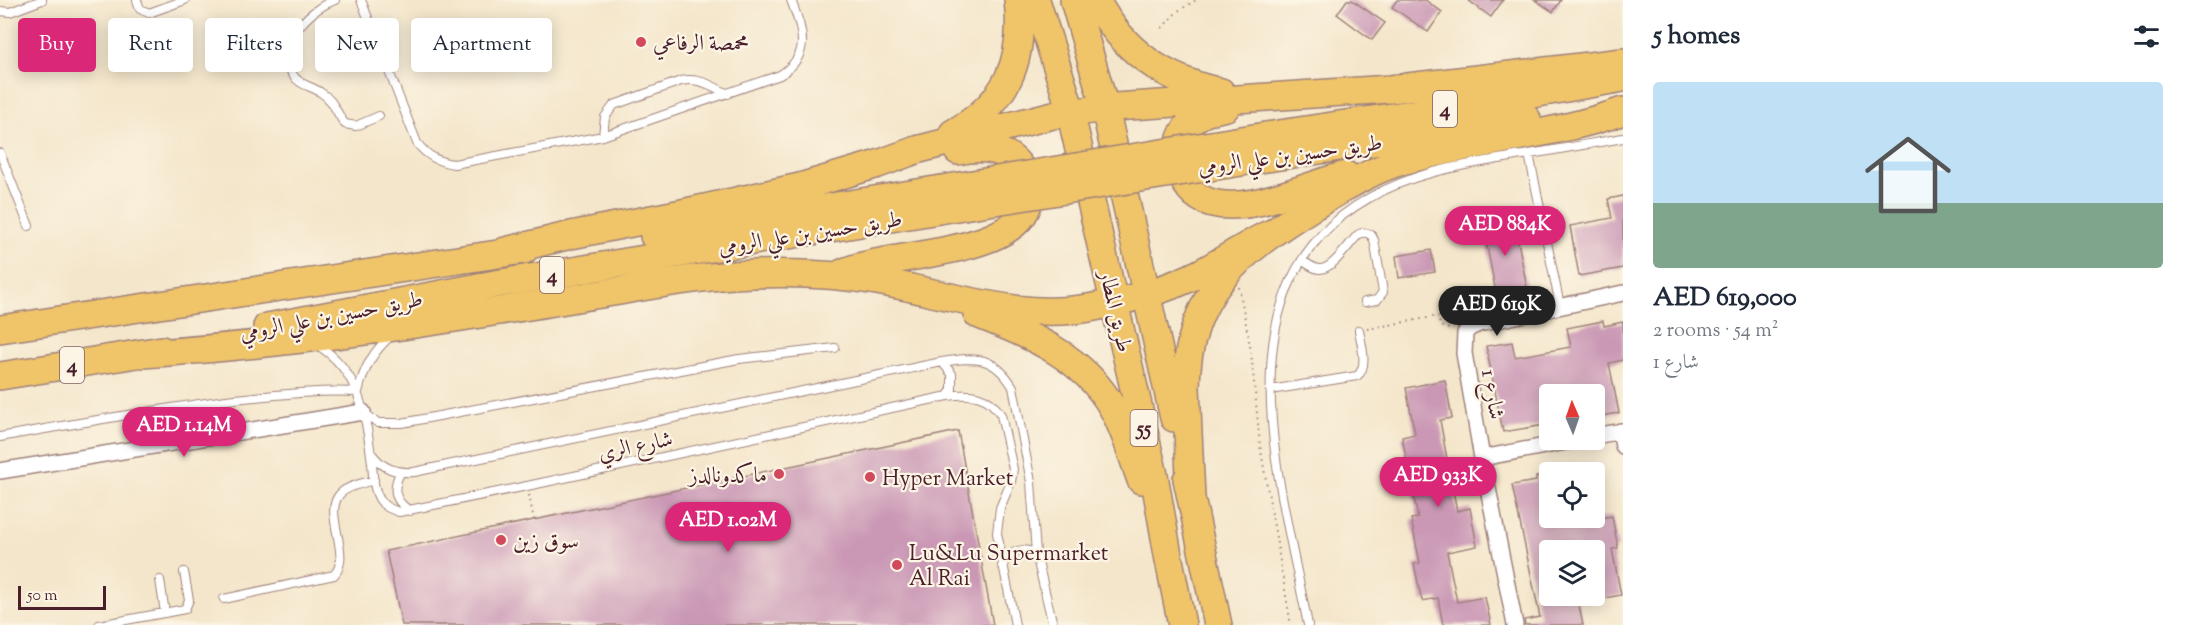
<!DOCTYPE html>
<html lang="en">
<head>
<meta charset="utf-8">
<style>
	:root { --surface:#fff; --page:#f6f6f7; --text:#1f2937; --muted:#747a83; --line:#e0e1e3; --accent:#db2777 }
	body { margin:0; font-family:"Sorts Mill Goudy",Amiri,serif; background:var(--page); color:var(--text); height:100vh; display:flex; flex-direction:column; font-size:22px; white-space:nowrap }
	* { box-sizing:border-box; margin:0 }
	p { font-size:20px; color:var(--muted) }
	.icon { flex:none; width:33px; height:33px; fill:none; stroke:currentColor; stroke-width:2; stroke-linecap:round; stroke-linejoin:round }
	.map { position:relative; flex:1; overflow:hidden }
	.panel { display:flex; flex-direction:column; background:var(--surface); width:570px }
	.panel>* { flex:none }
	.top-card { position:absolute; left:18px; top:18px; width:570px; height:54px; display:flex; gap:12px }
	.needle { width:39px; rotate:358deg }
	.controls { position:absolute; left:1539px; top:384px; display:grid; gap:12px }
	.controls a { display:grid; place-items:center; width:66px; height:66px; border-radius:6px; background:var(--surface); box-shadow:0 3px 15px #0003; font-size:30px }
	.scale { position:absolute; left:18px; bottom:15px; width:88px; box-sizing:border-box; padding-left:6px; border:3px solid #4a1f2b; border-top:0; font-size:16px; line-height:21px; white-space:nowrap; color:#4a1f2b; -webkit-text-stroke:4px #fcf5e5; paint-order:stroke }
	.price { position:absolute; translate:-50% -51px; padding:0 14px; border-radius:21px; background:var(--accent); color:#fff; font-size:20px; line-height:39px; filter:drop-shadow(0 2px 3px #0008) }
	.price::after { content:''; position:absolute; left:50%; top:36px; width:18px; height:14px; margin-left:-9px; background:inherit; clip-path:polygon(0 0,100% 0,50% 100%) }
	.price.on { background:#222; color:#fff }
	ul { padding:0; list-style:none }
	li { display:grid; align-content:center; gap:12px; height:318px; padding:0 30px }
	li+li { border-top:2px solid var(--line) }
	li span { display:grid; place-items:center; height:186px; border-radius:6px; color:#555 }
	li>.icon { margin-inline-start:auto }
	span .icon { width:108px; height:108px; fill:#fffc; stroke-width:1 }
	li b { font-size:26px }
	h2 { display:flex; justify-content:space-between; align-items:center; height:72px; padding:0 30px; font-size:26px }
	.tag { padding:0 21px; border-radius:6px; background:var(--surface); box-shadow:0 3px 15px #0003; font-size:21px; line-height:54px }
	.tag.on { background:var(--accent); color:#fff }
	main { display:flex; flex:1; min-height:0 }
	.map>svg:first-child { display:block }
</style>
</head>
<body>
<main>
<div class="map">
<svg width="1623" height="625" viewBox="0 0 1623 625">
	<rect width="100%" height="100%" fill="#fcf5e5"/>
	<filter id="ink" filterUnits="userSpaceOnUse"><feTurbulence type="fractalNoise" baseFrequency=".0167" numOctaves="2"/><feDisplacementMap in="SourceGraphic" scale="12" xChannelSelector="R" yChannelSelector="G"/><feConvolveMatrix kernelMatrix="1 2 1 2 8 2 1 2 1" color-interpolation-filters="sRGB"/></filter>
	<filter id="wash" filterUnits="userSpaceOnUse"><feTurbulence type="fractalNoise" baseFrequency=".008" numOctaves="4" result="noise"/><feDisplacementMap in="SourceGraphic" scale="24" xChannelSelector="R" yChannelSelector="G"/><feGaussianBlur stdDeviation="1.35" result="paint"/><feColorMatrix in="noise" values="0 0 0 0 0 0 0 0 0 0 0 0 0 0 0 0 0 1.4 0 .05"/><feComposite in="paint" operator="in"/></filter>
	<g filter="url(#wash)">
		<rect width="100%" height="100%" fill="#f4e6cb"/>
		<g id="blocks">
			<path fill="#ca98b5" d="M1347,0H1352L1385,23L1372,40L1337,14Z
				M1397,0H1425L1442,12L1428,32L1392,7Z
				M1468,0H1503L1491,17Z
				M1535,0H1561L1553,12Z
				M1623,196V268L1579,276L1570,226L1612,218L1608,199Z
				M1514,220L1527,288L1496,293L1483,226Z
				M1431,250L1435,272L1399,278L1396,256Z
				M1603,321L1604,326L1623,322V360L1609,363L1619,413L1594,417V394H1550V424L1503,432L1486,346L1512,342L1515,357L1571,347L1567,328Z
				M1445,380L1452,418L1440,420L1447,459L1457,511L1470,508L1477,546L1447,552L1457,602L1485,597L1491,625H1443L1438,598L1422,601L1414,564L1420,563L1411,519L1418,518L1402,437L1415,434L1406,388Z
				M958,431L993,625H402L386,551Z
				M1550,475V518H1600L1612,516L1618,548L1612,549L1621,595L1594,600V550H1550V596H1577L1583,625H1525L1524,620L1540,617L1512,485L1536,481V477Z"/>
		</g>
	</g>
	<g filter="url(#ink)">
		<use href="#blocks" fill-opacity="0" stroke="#9f827b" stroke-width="1.5"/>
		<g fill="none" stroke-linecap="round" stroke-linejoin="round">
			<defs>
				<path id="lane" d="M137,0L140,9L149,13L185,0
					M335,0C309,9 274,45 293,75C299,85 311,86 320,92C334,100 336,113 345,124L356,126L379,116
					M361,0L417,143C427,156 438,162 454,164L603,136L780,75C813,54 802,30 791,0
					M0,11L10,12L42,0
					M603,136L605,117L614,105L681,81C699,77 712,86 728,94
					M0,153L29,226
					M1529,154L1560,306
					M1302,260C1307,264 1313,268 1319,269C1333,270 1349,243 1359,234C1366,231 1371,233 1374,240L1383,292L1377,300L1365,302
					M317,345C360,370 366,417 372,463C373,475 373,489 380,500C384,507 391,509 399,512L527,486L948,396C971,393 988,394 1001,415L1013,469L1011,482L1000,508L997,533L1015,625
					M942,362L952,374V389L948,396
					M1270,390L1357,376C1369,367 1361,344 1359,330
					M358,392C364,368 373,351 392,335
					M363,412L378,423H402L739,359L835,348
					M0,437C78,423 156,409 235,399C276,395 316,390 358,392
					M372,454C383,469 396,473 414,472L942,362C975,357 994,355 1013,387L1031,482L1036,554L1053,625
					M400,473C392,489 394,501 410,511
					M1002,566C1009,551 1022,546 1036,554
					M160,580L165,613
					M224,599L334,575C353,556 322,513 340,494C347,486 364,483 374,480
					M99,625L185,609L189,600L184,572
					M1308,625C1277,464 1205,250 1414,178C1447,167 1482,162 1516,156C1552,151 1587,144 1623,138"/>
				<path id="street" d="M1620,431L1623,446
					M1594,436L1623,431
					M1482,458L1576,440
					M0,471L363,412
					M1515,625L1482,458L1464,353L1465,333L1470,328L1479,324L1623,293"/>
				<path id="highway" d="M1036,0L1068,102L1154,475L1168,555L1182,625
					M1074,0L1105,108L1174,418
					M1096,0C1123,52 1165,80 1221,92
					M1226,107C1216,109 1205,111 1196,118C1166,140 1175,193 1212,203C1252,213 1307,185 1346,175
					M953,133C1007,103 1025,61 1018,0
					M1266,136L1471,105L1623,78
					M1267,158L1527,119
					M654,236L960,186
					M505,251L571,235L682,213L800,187L878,164L916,150L1053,115L1114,107L1390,89L1623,62
					M842,273C885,251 1036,258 1029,189C1027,175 1019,162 1007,155C992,147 975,147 958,151
					M977,314C1029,335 1082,355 1112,407C1125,429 1132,456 1141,480
					M267,327L495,284L963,206
					M0,329L524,250
					M143,354C261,346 377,331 493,312C539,304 585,297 630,289C664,283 699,277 733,275C782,272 829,273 877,281C950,294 1024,323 1099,306C1132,299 1168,289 1198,274C1222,262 1244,246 1269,234
					M0,376L162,350
					M1187,479L1218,625
					M1191,497L1186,388C1187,293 1238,253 1314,206C1344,188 1372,169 1406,160C1478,140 1553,136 1623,111"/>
			</defs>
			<use href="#lane" stroke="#9f827b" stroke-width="10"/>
			<use href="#street" stroke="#9f827b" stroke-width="18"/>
			<use href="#highway" stroke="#9f827b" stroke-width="30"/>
			<path stroke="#9f827b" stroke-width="2" stroke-dasharray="1.5 4.5" stroke-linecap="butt" d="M1162,28L1178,11L1196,0
				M1239,287L1251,351L1260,445L1291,625
				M1367,329L1438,316L1440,326L1453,330
				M529,495L534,520"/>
			<use href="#lane" stroke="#fff" stroke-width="8"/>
			<use href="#street" stroke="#fff" stroke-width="15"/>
			<use href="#highway" stroke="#f0c469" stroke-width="27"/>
			<defs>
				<path id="highway-bridge" d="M960,186L1266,136
					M963,206L1267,158"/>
			</defs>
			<use href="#highway-bridge" stroke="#9f827b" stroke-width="30" stroke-linecap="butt"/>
			<use href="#highway-bridge" stroke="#f0c469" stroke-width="27"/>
		</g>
	</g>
	<g fill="#d1495b" stroke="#fcf5e5" stroke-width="2">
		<circle cx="641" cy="42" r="6"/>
		<circle cx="779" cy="474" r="6"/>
		<circle cx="870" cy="477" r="6"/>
		<circle cx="501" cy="540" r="6"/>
		<circle cx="897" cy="565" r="6"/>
	</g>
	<g text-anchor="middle" stroke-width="4.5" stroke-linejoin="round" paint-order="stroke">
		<g fill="#fcf5e5" stroke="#7f5f63" stroke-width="1.5">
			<rect x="1433" y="91" width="24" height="36" rx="4.5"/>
			<rect x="540" y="257" width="24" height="36" rx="4.5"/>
			<rect x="60" y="347" width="24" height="36" rx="4.5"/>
			<rect x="1130.5" y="410" width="27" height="36" rx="4.5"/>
		</g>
		<g font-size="21" font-weight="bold" fill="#4a1f2b">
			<text x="1445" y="116">4</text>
			<text x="552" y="282">4</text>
			<text x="72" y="372">4</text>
			<text x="1144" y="435">55</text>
		</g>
		<g font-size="22" fill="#4a1f2b" stroke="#fcf5e5" text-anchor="start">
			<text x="653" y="50">محمصة الرفاعي</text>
			<text x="767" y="482" text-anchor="end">ماكدونالدز</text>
			<text x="882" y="485">Hyper Market</text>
			<text x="513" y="548">سوق زين</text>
			<text x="909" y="560">Lu&amp;Lu Supermarket<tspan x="909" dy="25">Al Rai</tspan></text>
		</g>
		<g font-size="22" fill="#4a1f2b" stroke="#fcf5e5">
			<text transform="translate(1290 154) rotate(-8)" y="8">طريق حسين بن علي الرومي</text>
			<text transform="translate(810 232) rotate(-9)" y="8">طريق حسين بن علي الرومي</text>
			<text transform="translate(1117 311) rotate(77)" y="8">طريق المطار</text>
			<text transform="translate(331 315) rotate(-11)" y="8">طريق حسين بن علي الرومي</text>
			<text transform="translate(1494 394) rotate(80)" y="8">شارع 1</text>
			<text transform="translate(635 445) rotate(-12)" y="8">شارع الري</text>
		</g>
	</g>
</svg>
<div class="controls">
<a><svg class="needle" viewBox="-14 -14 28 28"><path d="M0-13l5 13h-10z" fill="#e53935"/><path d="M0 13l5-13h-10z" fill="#747a83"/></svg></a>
<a><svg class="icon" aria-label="locate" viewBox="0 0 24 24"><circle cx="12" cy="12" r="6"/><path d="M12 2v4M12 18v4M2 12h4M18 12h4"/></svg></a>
<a><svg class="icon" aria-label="layers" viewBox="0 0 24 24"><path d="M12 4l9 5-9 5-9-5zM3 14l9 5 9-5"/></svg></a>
</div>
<div class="scale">50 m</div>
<b class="price" style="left:1505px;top:257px">AED 884K</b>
<b class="price on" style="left:1497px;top:337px">AED 619K</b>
<b class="price" style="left:184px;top:458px">AED 1.14M</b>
<b class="price" style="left:1438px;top:508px">AED 933K</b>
<b class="price" style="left:728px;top:553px">AED 1.02M</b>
<div class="top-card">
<a class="tag on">Buy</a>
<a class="tag">Rent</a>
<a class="tag">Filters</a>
<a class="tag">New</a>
<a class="tag">Apartment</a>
</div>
</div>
<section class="panel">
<h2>5 homes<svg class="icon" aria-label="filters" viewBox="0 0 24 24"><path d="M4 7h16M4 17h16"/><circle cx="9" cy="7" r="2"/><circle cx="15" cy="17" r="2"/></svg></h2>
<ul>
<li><span style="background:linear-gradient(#bfe0f5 65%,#7fa58c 0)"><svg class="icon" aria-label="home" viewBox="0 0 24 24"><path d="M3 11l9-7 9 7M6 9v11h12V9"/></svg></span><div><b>AED 619,000</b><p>2 rooms · 54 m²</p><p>شارع 1</p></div></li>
</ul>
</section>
</main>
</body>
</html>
